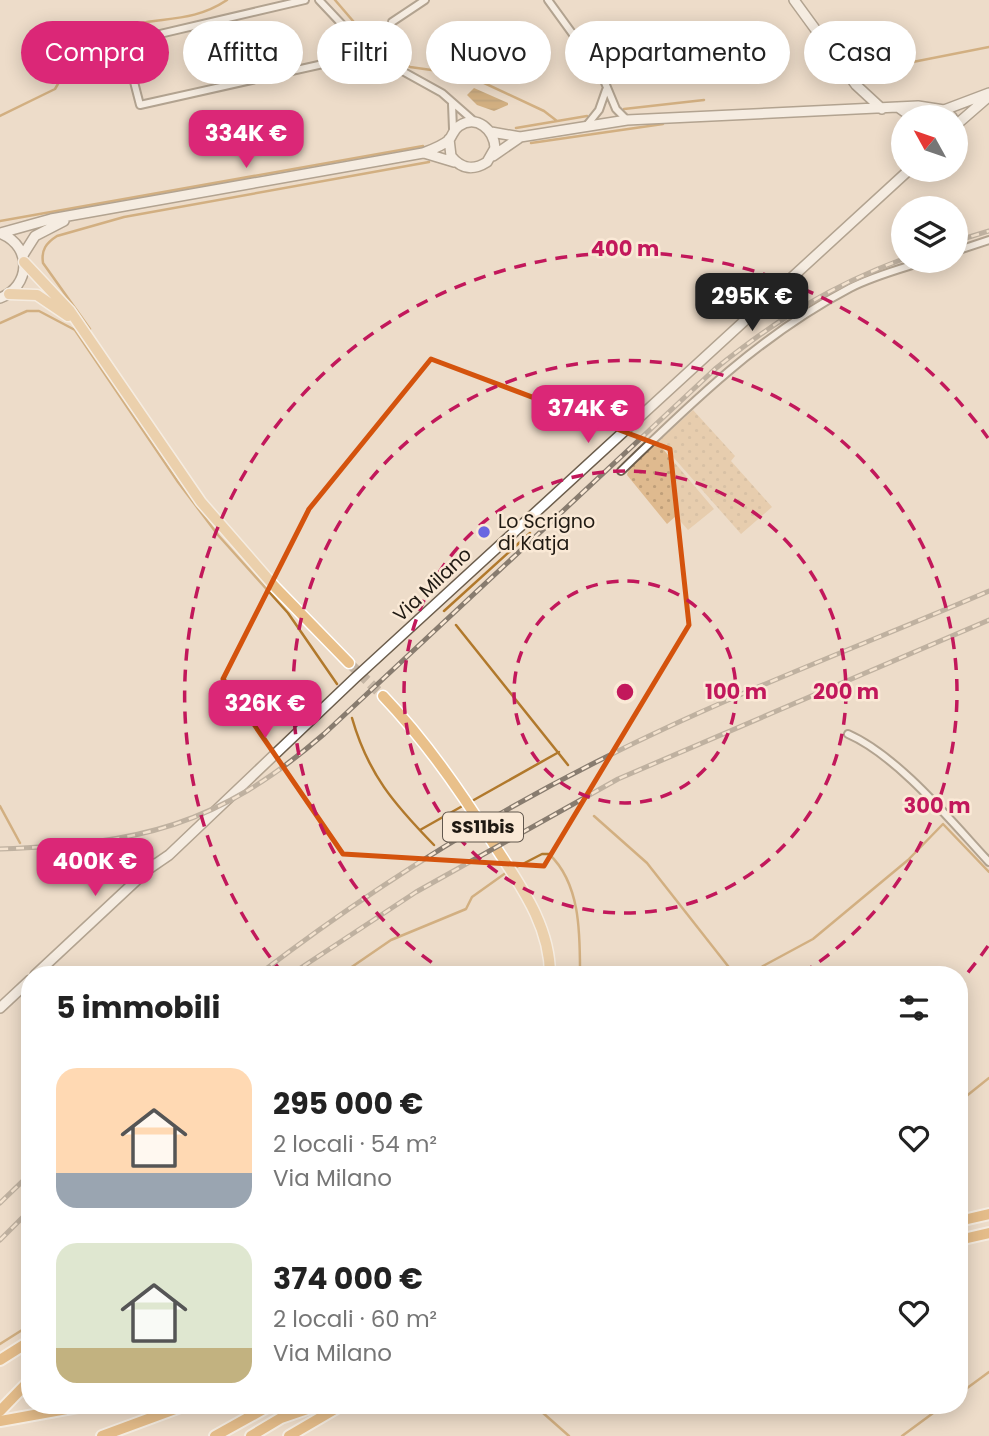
<!DOCTYPE html>
<html lang="it">
<head>
<meta charset="utf-8">
<style>
	:root { --surface:#fff; --page:#f6f6f6; --text:#222; --muted:#767676; --accent:#db2777 }
	body { margin:0; font-family:Poppins,sans-serif; background:var(--page); color:var(--text); height:100vh; display:flex; flex-direction:column; font-size:26px; white-space:nowrap }
	* { box-sizing:border-box; margin:0 }
	p { font-size:23px; color:var(--muted) }
	.icon { flex:none; width:38px; height:38px; fill:none; stroke:currentColor; stroke-width:2; stroke-linecap:round; stroke-linejoin:round }
	.map { position:relative; flex:1; overflow:hidden }
	.drawer { position:absolute; left:21px; top:966px; width:947px; height:448px; display:flex; flex-direction:column; background:var(--surface); border-radius:28px; box-shadow:0 4px 18px #0003 }
	.drawer>* { flex:none }
	.top-card { position:absolute; left:21px; top:21px; width:948px; height:63px; display:flex; gap:14px }
	.needle { width:46px; rotate:310deg }
	.tools { position:absolute; left:891px; top:105px; display:grid; gap:14px }
	.tools a { display:grid; place-items:center; width:77px; height:77px; border-radius:50%; background:var(--surface); box-shadow:0 4px 18px #0003; font-size:35px }
	.price { position:absolute; translate:-50% -60px; padding:0 16px; border-radius:14px; background:var(--accent); color:#fff; font-size:23px; line-height:46px; filter:drop-shadow(0 2px 4px #0008) }
	.price::after { content:''; position:absolute; left:50%; top:42px; width:21px; height:16px; margin-left:-10px; background:inherit; clip-path:polygon(0 0,100% 0,50% 100%) }
	.price.selected { background:#222; color:#fff }
	ul { padding:0; list-style:none }
	li { display:flex; align-items:center; gap:21px; height:175px; padding:0 35px }
	li span { display:grid; place-items:center; flex:none; width:196px; height:140px; border-radius:21px; color:#555 }
	li>.icon { margin-inline-start:auto }
	span .icon { width:84px; height:84px; fill:#fffc; stroke-width:1 }
	li b { font-size:30px }
	h2 { display:flex; justify-content:space-between; align-items:center; height:84px; padding:0 35px; font-size:30px }
	.chip { padding:0 24px; border-radius:32px; background:var(--surface); box-shadow:0 4px 18px #0003; font-size:24px; line-height:63px }
	.chip.selected { background:var(--accent); color:#fff }
	.map>svg:first-child { display:block }
</style>
</head>
<body>
<div class="map">
<svg width="989" height="1436" viewBox="0 0 989 1436">
	<defs>
		<pattern id="grass-dots" width="8" height="8" patternUnits="userSpaceOnUse" patternTransform="scale(1.75)"><rect width="8" height="8" fill="#dfba8f"/><path d="M2 2h.1M6 6h.1" fill="none" stroke="#bf9f7a" stroke-width="1.8" stroke-linecap="round"/></pattern>
		<pattern id="water-rules" width="6" height="5" patternUnits="userSpaceOnUse" patternTransform="scale(1.75)"><rect width="6" height="5" fill="#b1792c"/><path d="M0 2.5h6" fill="none" stroke="#8f6224"/></pattern>
	</defs>
	<rect width="100%" height="100%" fill="#eddcc9"/>
	<path fill="url(#grass-dots)" d="M693,410L735,456L731,461L772,507L741,534L659,441Z
		M657,442L714,509L688,530L676,516L667,524L627,475L629,469Z"/>
	<path fill="url(#water-rules)" d="M474,88L508,103V105L494,111L477,105L467,95Z"/>
	<g fill="none" stroke-linecap="round" stroke-linejoin="round">
		<path stroke="#b1792c" stroke-width="2.5" d="M335,0L371,42L410,67L467,75L544,111L557,121
			M857,73L989,47
			M624,109L704,100
			M0,116L55,89L76,53C102,49 98,37 117,29C156,15 190,25 227,0
			M516,128L587,116
			M531,143L663,124
			M0,221L423,146
			M0,323L27,311H39L75,330L178,482L218,535L288,613L337,684
			M90,329L43,263C41,250 46,243 57,236L124,217L429,162
			M444,611L530,533
			M456,625L568,765
			M352,718C368,774 394,804 434,845
			M472,801L559,752
			M0,806L20,843
			M594,816L647,863L735,975
			M420,830L466,804
			M513,869L542,854H549C581,884 580,935 580,975
			M340,975L391,940L466,909L472,897L507,872
			M754,975L763,966L813,939L908,860L943,824L989,872
			M959,1102L989,1078
			M0,1344L30,1325
			M959,1394L989,1372
			M534,1405L569,1436
			M902,1436L944,1405"/>
		<path stroke="#c4b5a4" stroke-width="10" stroke-dasharray="10 5" stroke-linecap="butt" d="M349,663L383,696"/>
		<defs>
			<path id="street" d="M305,0L130,41L126,51L140,105L332,62L357,43
				M319,0L368,52L442,93L475,122
				M548,0L601,73L616,109L627,120
				M392,22L425,0
				M452,104L453,129
				M587,125L599,110L606,90
				M956,251L989,240
				M621,471C692,402 762,334 850,288C873,276 900,269 925,261
				M848,734C898,756 951,821 989,862"/>
			<path id="secondary" d="M794,0L856,85L882,109
				M898,107L912,117
				M944,110L989,93
				M956,125L986,99
				M491,132L520,137L627,120L918,106L944,110L952,117
				M424,153L454,162
				M493,156L519,138
				M1,233L51,219L423,153C431,150 442,146 449,140C453,135 453,130 459,126C477,114 494,130 495,148L487,162C473,171 461,169 451,156L449,139
				M23,255L35,236L64,221
				M0,298C31,286 32,247 2,234
				M150,868L169,855L355,678L909,170
				M35,975L154,864
				M0,1008L30,980"/>
			<path id="primary" d="M24,262L70,311L201,502L275,587L349,663
				M9,294L37,295L68,316
				M383,696C426,741 460,790 493,843C519,884 550,924 550,975"/>
			<path id="highway" d="M959,1221L989,1214
				M959,1240L989,1233
				M0,1360L30,1341
				M0,1411L30,1380
				M0,1421L89,1405
				M102,1436L186,1405
				M215,1436L271,1405
				M251,1436L281,1418L319,1405
				M289,1436L342,1405"/>
		</defs>
		<use href="#street" stroke="#6b5d4c" stroke-width="10"/>
		<use href="#secondary" stroke="#6b5d4c" stroke-width="12"/>
		<use href="#primary" stroke="#fff" stroke-width="13"/>
		<use href="#highway" stroke="#fff" stroke-width="14"/>
		<use href="#street" stroke="#fff" stroke-width="6"/>
		<use href="#secondary" stroke="#fff" stroke-width="9"/>
		<use href="#primary" stroke="#e9c08a" stroke-width="10"/>
		<use href="#highway" stroke="#da963c" stroke-width="10"/>
		<defs>
			<path id="rail" d="M956,241L989,231
				M0,849C138,844 217,827 324,734L715,369C776,320 830,286 903,259
				M258,975C366,892 482,819 604,758C728,695 861,646 989,591
				M290,975L416,892L618,779L989,620
				M0,1203L30,1174
				M0,1240L30,1210"/>
		</defs>
		<use href="#rail" stroke="#887c6f" stroke-width="5"/>
		<use href="#rail" stroke="#fae9d6" stroke-width="2.5" stroke-dasharray="8" stroke-linecap="butt"/>
	</g>
	<path d="M0 0H989V1436H0ZM431,359L670,449L689,625L544,866L343,854L223,679L309,509Z" fill="#eddcc9" fill-opacity=".55" fill-rule="evenodd"/>
	<path fill="none" stroke="#d4530d" stroke-width="5" stroke-linejoin="round" d="M431,359L670,449L689,625L544,866L343,854L223,679L309,509Z"/>
	<g fill="none" stroke="#c2185b" stroke-width="3.5" stroke-dasharray="12 9">
		<circle cx="625" cy="692" r="111"/>
		<circle cx="625" cy="692" r="221"/>
		<path d="M449 974A332 332 0 1 1 801 974"/>
		<path d="M988 946A443 443 0 0 1 959 983M283 974A443 443 0 1 1 988 438"/>
	</g>
	<circle fill="#6b67e1" stroke="#fae9d6" stroke-width="2.5" cx="484" cy="532" r="7"/>
	<g text-anchor="middle" stroke-width="5" stroke-linejoin="round" paint-order="stroke">
		<rect fill="#fae9d6" stroke="#61574d" stroke-width="2" x="443" y="812.5" width="80" height="29" rx="5"/>
		<g font-size="18" font-weight="bold" fill="#1f1912">
			<text x="483" y="833">SS11bis</text>
		</g>
		<g font-size="19" fill="#1f1912" stroke="#fae9d6" text-anchor="start">
			<text x="498" y="528">Lo Scrigno<tspan x="498" dy="22">di Katja</tspan></text>
		</g>
		<g font-size="19" fill="#1f1912" stroke="#fae9d6">
			<text transform="translate(432 584) rotate(-43)" y="7">Via Milano</text>
		</g>
	</g>
	<circle cx="625" cy="692" r="10" fill="#c2185b" stroke="#fae9d6" stroke-width="3.5"/>
	<g font-size="21" text-anchor="middle" font-weight="bold" fill="#c2185b" stroke="#fae9d6" stroke-width="5" stroke-linejoin="round" paint-order="stroke">
		<text x="625" y="256">400 m</text>
		<text x="736" y="699">100 m</text>
		<text x="846" y="699">200 m</text>
		<text x="937" y="813">300 m</text>
	</g>
</svg>
<div class="tools">
<a><svg class="needle" viewBox="-14 -14 28 28"><path d="M0-13l5 13h-10z" fill="#e53935"/><path d="M0 13l5-13h-10z" fill="#767676"/></svg></a>
<a><svg class="icon" aria-label="layers" viewBox="0 0 24 24"><path d="M12 4l9 5-9 5-9-5zM3 14l9 5 9-5"/></svg></a>
</div>
<b class="price" style="left:246px;top:170px">334K €</b>
<b class="price selected" style="left:752px;top:333px">295K €</b>
<b class="price" style="left:588px;top:445px">374K €</b>
<b class="price" style="left:265px;top:740px">326K €</b>
<b class="price" style="left:95px;top:898px">400K €</b>
<div class="top-card">
<a class="chip selected">Compra</a>
<a class="chip">Affitta</a>
<a class="chip">Filtri</a>
<a class="chip">Nuovo</a>
<a class="chip">Appartamento</a>
<a class="chip">Casa</a>
</div>
<section class="drawer">
<h2>5 immobili<svg class="icon" aria-label="filters" viewBox="0 0 24 24"><path d="M4 7h16M4 17h16"/><circle cx="9" cy="7" r="2"/><circle cx="15" cy="17" r="2"/></svg></h2>
<ul>
<li><span style="background:linear-gradient(#ffd9b3 75%,#9aa5b1 0)"><svg class="icon" aria-label="home" viewBox="0 0 24 24"><path d="M3 11l9-7 9 7M6 9v11h12V9"/></svg></span><div><b>295 000 €</b><p>2 locali · 54 m²</p><p>Via Milano</p></div><svg class="icon" aria-label="heart" viewBox="0 0 24 24"><path d="M12 20l-8-8c-3-5 5-10 8-4 3-6 11-1 8 4z"/></svg></li>
<li><span style="background:linear-gradient(#dfe7d0 75%,#c2b280 0)"><svg class="icon" aria-label="home" viewBox="0 0 24 24"><path d="M3 11l9-7 9 7M6 9v11h12V9"/></svg></span><div><b>374 000 €</b><p>2 locali · 60 m²</p><p>Via Milano</p></div><svg class="icon" aria-label="heart" viewBox="0 0 24 24"><path d="M12 20l-8-8c-3-5 5-10 8-4 3-6 11-1 8 4z"/></svg></li>
</ul>
</section>
</div>
</body>
</html>
